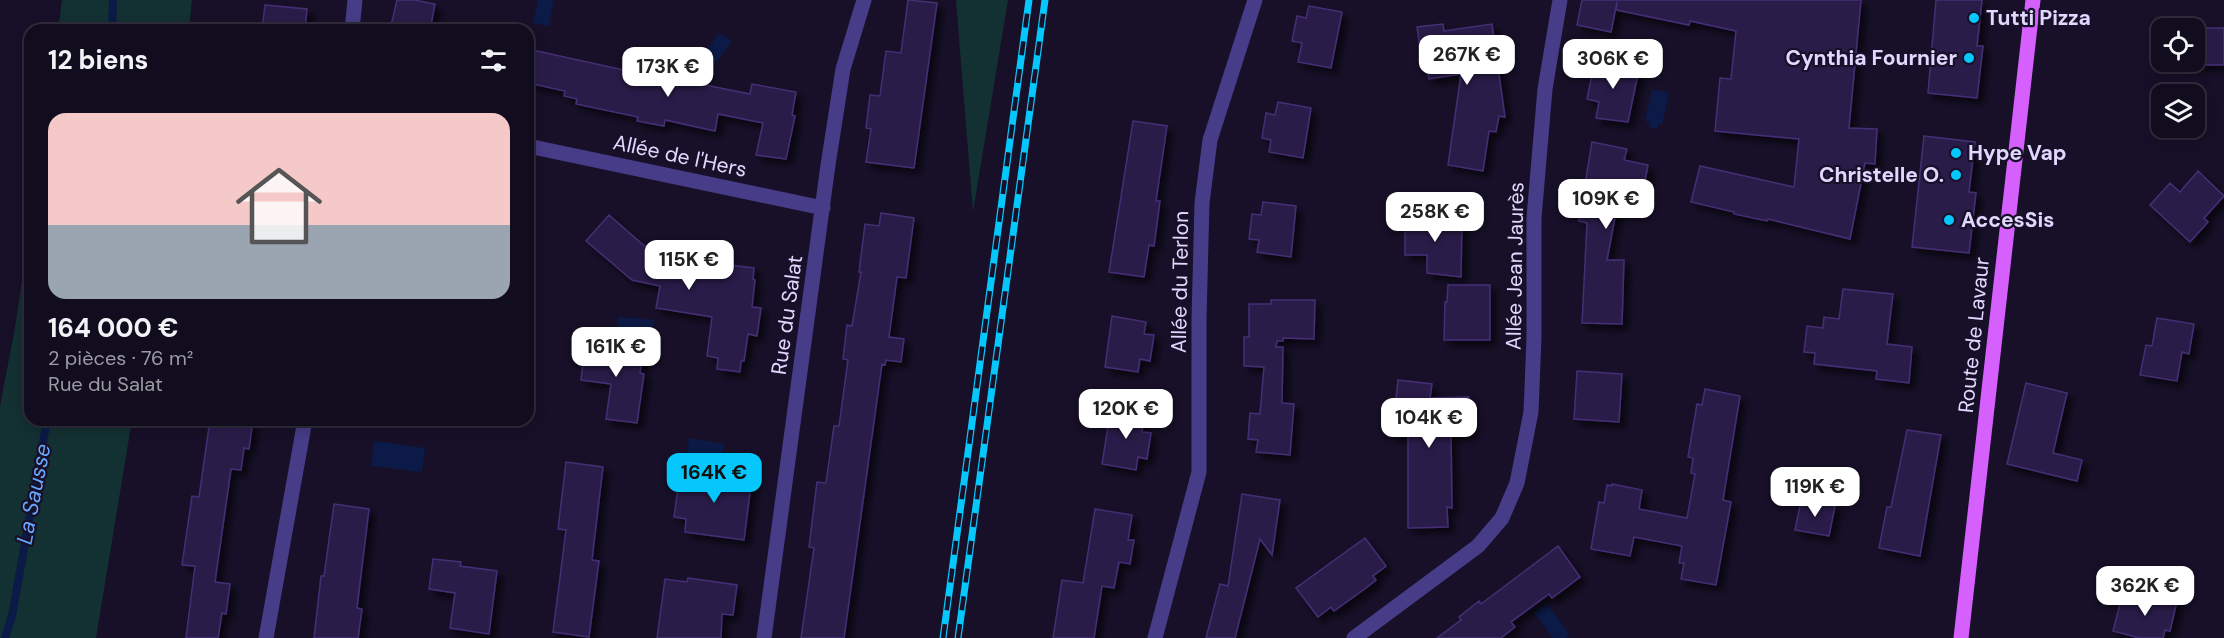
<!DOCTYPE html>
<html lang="fr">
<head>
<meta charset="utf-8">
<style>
	:root { --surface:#110c1e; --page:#1a1527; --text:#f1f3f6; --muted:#9c9ba4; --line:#302c3c; --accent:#06c7fc }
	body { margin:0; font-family:"DM Sans",sans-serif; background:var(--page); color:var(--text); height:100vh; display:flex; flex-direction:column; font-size:22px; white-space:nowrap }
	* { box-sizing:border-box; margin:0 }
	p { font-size:20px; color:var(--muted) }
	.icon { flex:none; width:33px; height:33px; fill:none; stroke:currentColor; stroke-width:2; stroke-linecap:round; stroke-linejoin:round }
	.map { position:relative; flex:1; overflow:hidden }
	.drawer { position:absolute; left:24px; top:24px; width:510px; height:402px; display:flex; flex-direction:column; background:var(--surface); border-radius:18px; box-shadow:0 3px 15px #0003,0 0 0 2px var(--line) }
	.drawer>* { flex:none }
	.tools { position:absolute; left:2151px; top:18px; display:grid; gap:12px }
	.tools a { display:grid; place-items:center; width:54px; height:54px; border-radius:12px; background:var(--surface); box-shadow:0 3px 15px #0003,0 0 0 2px var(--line); font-size:30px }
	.price { position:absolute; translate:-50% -51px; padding:0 14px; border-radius:12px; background:#fff; color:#222; font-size:20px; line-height:39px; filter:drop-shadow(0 2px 3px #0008) }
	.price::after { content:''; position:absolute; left:50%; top:36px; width:18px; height:14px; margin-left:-9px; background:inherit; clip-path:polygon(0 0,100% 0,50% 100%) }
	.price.selected { background:var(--accent); color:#111 }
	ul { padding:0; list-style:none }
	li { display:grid; align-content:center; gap:12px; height:318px; padding:0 24px }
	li+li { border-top:2px solid var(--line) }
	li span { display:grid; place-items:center; height:186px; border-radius:18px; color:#555 }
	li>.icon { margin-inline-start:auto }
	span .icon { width:108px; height:108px; fill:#fffc; stroke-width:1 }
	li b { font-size:26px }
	h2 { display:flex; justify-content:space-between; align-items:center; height:72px; padding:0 24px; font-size:26px }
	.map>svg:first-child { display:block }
</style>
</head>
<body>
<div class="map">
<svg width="2224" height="638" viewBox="0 0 2224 638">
	<defs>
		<filter id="shadow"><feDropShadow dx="5.5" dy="5.5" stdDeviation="3" flood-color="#0009"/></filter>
	</defs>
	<rect width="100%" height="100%" fill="#171028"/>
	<path fill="#133032" d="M62,0H192L189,30H58Z
		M956,0H1008L973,212Z
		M30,226V420H132L96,638H0V406L15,328Z"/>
	<path fill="#0b1a46" d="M538,0H554L549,26L533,23Z
		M719,33L732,41L709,73L697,65Z
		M1652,89L1669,93L1662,125L1659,124L1657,129L1649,128L1650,122L1645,121Z
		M618,317L654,320L651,339L616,336Z
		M689,438L724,444L721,460L687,455Z
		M374,441L425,448L422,472L371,466Z
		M1547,604L1570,635L1566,638H1553L1534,612Z"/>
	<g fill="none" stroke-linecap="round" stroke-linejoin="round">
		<path stroke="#0b1a46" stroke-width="8" d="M112,30L113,0
			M5,638L12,616L47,420"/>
	</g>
	<path fill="#2b1c49" stroke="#452f75" stroke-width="1.5" filter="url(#shadow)" d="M397,0H414L435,4L430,30H390Z
		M908,0L937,3L914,168L866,162L871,129L866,128L870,95L880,96L886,51L901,53Z
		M1582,0H1861L1849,128L1877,129L1875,164L1865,163L1850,239L1768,219L1767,221L1734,214V212L1691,202L1700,166L1794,187L1799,139L1715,131L1720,78L1731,79L1736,31L1690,21L1689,25L1616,10L1617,2L1611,32L1577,25Z
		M1936,0H1982L1977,46H1983L1977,98L1928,93Z
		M265,5L307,9L305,30H262Z
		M1309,6L1342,12L1331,68L1298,62L1302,43L1292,41L1297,16L1306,18Z
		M1443,24L1444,31L1492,24L1505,117L1499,116L1496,132L1489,131L1483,171L1448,165L1461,74L1429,79L1426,61L1420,49L1417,27Z
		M2181,28H2224V65H2177V62H2194V28Z
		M528,49L646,75L647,73L750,94L752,84L796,92L792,115L795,116L786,159L756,155L763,123L718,114L715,131L665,120L664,126L637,121L638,117L576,104L577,99L564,96L565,91L528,83Z
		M1595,60L1639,69L1628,122L1596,118L1599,102L1587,99Z
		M1278,102L1311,108L1303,158L1269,152L1271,140L1262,138L1266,113L1275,115Z
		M1133,121L1167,126L1156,201H1160L1154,246L1149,245L1144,277L1109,272Z
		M1924,136L1975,142L1969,192L1976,193L1969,253L1912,247Z
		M1592,142L1627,149L1624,160L1648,165L1642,196L1620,191L1607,260H1624L1622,324L1582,323L1587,223L1579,221Z
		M2198,171L2224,196L2204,218L2208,222L2190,242L2150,205L2170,183L2180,192Z
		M1263,202L1296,206L1291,257L1257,252L1259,240L1249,239L1252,214L1261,215Z
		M881,213L914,218L906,278L897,277L889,337L904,339L901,362L886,360L885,365L882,364L844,638H801L814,548L809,547L817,482L826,483L834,426H839L848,360L843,359L847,325L852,326L861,272H859L865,224L879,226Z
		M1405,214H1438V220H1462L1461,277L1427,273V255H1405Z
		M609,215L648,249L684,256L682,269L729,276L730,265L754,268L753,279L755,280L752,307L761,308L757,336L748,334L744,361H741L740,372L717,369L718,358L707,356L712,317L656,308L660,286L632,280L586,241Z
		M1448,285H1490V340H1444L1445,302H1447Z
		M1843,289L1893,294L1887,344L1912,347L1909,383L1876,379L1877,371L1814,364L1815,353L1804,352L1807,326L1823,328L1824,317L1839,319Z
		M1271,300H1315L1314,339L1283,338V341H1277L1276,347H1283L1282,403L1294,404L1290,455L1256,452L1258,440L1248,439L1250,413L1260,414L1264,367L1244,366V337H1249V304H1271Z
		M1112,316L1146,322L1144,334L1154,335L1150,361L1140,359L1138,372L1105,367Z
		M2157,318L2194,324L2189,354L2182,352L2177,381L2140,375L2146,345L2152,346Z
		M585,343L643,351L640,373L644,374L637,423L606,419L611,384L581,380Z
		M1577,371L1622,374L1619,422L1574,419Z
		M1398,380L1432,384L1430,398L1469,397L1471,432L1451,433L1452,508L1447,507L1448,527L1408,528V434L1392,435Z
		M2026,383L2067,393L2053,453L2082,460L2077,481L2007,464Z
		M1705,389L1740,396L1723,500L1731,502L1716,585L1681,579L1684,563H1679L1682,546L1634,537L1630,556L1591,549L1599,502L1604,503L1607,485L1612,486V484L1642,490L1639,509L1687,518L1695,474L1691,473L1693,458L1688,457L1697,404L1702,405Z
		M1117,409L1144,413L1142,432L1151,433L1147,459L1138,457L1136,470L1102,464L1110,414L1116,415Z
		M210,420H253L249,449L244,448L241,470L231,469L215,582L230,584L226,614L222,613L218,638H186L195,566L182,565L192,496L199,497Z
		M1907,430L1941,435L1920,556L1879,548L1887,507H1891Z
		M566,462L603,467L592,560L599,561L589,637L553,632L566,530L558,529Z
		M703,471L752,477L744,540L685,532L686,519L674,517L680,473L702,475Z
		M1242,494L1280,500L1272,555L1260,539L1235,638H1206L1220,584L1228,586Z
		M1801,501L1835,506L1829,536L1795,530Z
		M334,504L369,509L357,608L362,609L358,638H314L321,576H324Z
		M1095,509L1132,515L1128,540H1134L1130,564L1119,562L1114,588L1102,586L1094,638H1053L1062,580L1083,583Z
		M1365,538L1386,566L1373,576L1376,580L1366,588L1334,611L1331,607L1318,617L1296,588Z
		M1558,546L1580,577L1552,598L1549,594L1511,622L1515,627L1501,638H1437L1461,620L1459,617L1479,601L1481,604Z
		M433,559L461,562L460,566L497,571L489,634L450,628L455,593L429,589Z
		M688,578L737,585L733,615L722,614L721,638H657L665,579L687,582Z
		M2123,593L2152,602L2154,595L2177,601L2170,631L2165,630L2163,638H2140L2113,631Z"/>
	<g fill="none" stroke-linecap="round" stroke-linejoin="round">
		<path stroke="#473c87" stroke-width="15" d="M352,30L355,0
			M528,146L823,208
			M266,638L305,420
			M764,638L828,165L843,69L864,0
			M1155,638L1199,472V319L1202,203L1210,140L1255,0
			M1354,638L1478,546L1502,518L1517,483L1531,412L1534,338V218L1545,89L1560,0"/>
		<path stroke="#d560fd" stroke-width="15" d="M1961,638L2033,0"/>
		<defs>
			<path id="rail" d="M943,638L1029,0
				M958,638L1045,0"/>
		</defs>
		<use href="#rail" stroke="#06c7fc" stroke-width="7"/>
		<use href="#rail" stroke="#171028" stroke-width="4.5" stroke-dasharray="14" stroke-linecap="butt"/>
	</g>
	<g fill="#06c7fc" stroke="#171028" stroke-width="2">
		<circle cx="1974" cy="18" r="6"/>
		<circle cx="1969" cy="58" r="6"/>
		<circle cx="1956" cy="153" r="6"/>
		<circle cx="1956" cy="175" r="6"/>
		<circle cx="1949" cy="220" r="6"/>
	</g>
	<g text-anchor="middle" stroke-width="4.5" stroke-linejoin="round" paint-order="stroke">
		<g font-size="21" font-weight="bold" fill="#e1d8ff" stroke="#171028" text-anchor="start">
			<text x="1986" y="25">Tutti Pizza</text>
			<text x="1957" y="65" text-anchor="end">Cynthia Fournier</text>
			<text x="1968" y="160">Hype Vap</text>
			<text x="1944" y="182" text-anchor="end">Christelle O.</text>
			<text x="1961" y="227">AccesSis</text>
		</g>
		<g font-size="21" fill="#e1d8ff" stroke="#171028">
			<text transform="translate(680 156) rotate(12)" y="7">Allée de l'Hers</text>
			<text transform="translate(1515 266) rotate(-89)" y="7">Allée Jean Jaurès</text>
			<text transform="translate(1180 282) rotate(-89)" y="7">Allée du Terlon</text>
			<text transform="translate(787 315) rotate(-82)" y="7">Rue du Salat</text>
			<text transform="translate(1974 335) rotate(-84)" y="7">Route de Lavaur</text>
		</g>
		<g font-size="22" font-style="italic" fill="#67a6fd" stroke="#171028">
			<text transform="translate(33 494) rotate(-79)" y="8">La Sausse</text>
		</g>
	</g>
</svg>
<div class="tools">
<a><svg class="icon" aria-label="locate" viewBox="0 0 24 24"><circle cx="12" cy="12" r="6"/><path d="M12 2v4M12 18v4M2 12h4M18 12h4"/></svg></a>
<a><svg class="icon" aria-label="layers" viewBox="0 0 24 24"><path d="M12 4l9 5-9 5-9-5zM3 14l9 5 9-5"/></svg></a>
</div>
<b class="price" style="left:1467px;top:86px">267K €</b>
<b class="price" style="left:1613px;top:90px">306K €</b>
<b class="price" style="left:668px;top:98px">173K €</b>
<b class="price" style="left:1606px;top:230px">109K €</b>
<b class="price" style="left:1435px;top:243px">258K €</b>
<b class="price" style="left:689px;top:291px">115K €</b>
<b class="price" style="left:616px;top:378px">161K €</b>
<b class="price" style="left:1126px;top:440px">120K €</b>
<b class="price" style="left:1429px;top:449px">104K €</b>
<b class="price selected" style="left:714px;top:504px">164K €</b>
<b class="price" style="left:1815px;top:518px">119K €</b>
<b class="price" style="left:2145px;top:617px">362K €</b>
<section class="drawer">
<h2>12 biens<svg class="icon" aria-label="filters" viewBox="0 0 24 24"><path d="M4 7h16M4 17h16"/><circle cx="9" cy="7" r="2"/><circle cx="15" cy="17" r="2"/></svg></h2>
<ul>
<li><span style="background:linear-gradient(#f6c9c9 60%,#9aa5b1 0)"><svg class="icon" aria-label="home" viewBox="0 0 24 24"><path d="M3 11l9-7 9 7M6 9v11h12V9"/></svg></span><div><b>164 000 €</b><p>2 pièces · 76 m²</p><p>Rue du Salat</p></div></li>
</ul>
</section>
</div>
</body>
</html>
